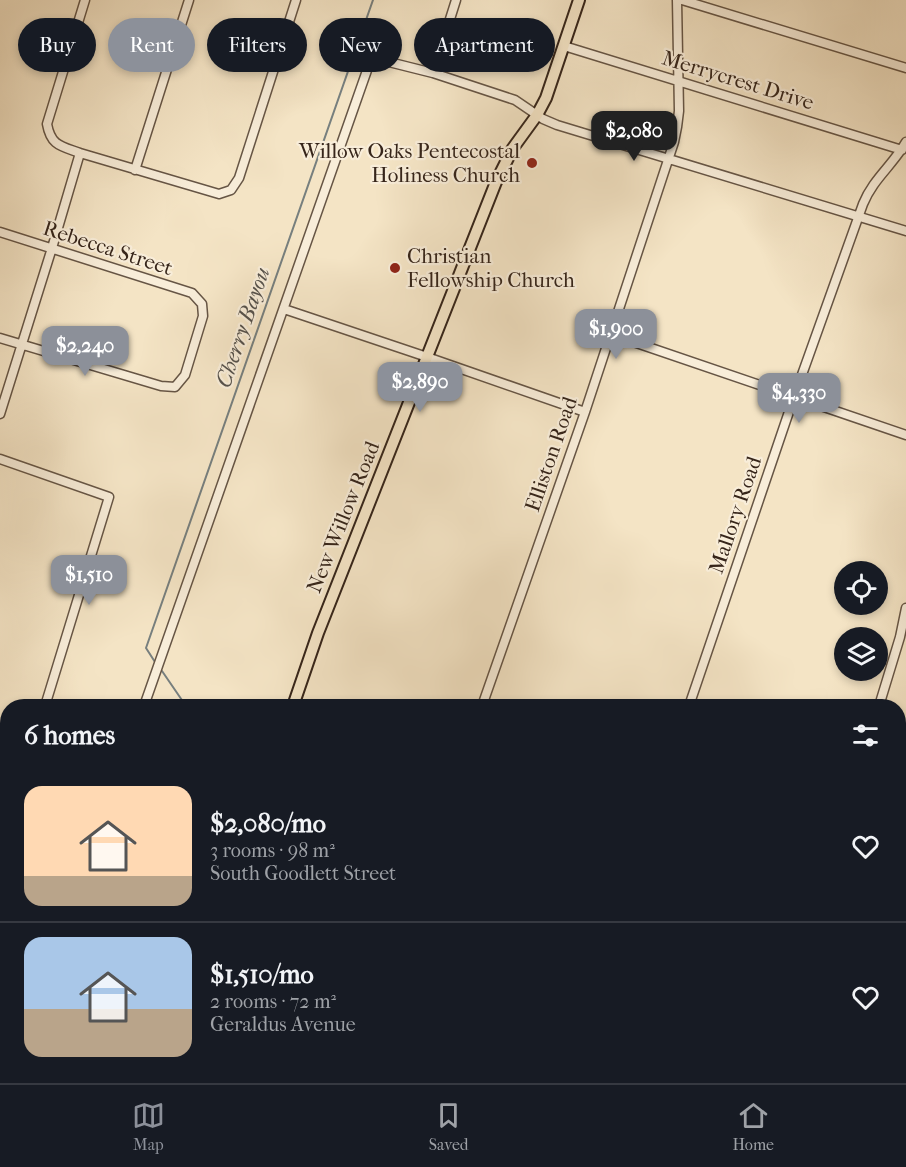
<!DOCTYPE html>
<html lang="en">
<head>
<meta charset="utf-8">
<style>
	:root { --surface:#171b24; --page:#242831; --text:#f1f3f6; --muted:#9ea1a6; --line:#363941; --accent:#8c9099 }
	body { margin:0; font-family:"IM FELL French Canon",serif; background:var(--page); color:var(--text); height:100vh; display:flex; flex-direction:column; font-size:22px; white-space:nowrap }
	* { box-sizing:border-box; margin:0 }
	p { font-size:20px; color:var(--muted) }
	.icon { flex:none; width:33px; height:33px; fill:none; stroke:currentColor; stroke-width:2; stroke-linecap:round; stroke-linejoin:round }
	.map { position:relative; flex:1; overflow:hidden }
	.panel { position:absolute; left:0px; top:699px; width:906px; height:384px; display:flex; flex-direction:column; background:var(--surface); border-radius:24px 24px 0 0; box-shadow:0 3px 9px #0003 }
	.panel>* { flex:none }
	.hud { position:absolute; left:18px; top:18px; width:600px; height:54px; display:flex; gap:12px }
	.tools { position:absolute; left:834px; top:561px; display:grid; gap:12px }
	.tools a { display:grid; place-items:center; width:54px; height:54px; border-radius:50%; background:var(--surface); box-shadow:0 3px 9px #0003; font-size:30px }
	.price { position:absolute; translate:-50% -51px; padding:0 14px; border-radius:12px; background:var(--accent); color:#fff; font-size:20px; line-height:39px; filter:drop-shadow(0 2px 3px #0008) }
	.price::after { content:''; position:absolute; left:50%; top:36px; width:18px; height:14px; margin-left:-9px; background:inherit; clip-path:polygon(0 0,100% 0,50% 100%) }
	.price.current { background:#222; color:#fff }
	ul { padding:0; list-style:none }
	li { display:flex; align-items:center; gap:18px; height:150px; padding:0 24px }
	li+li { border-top:2px solid var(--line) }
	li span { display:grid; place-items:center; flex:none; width:168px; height:120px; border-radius:18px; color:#555 }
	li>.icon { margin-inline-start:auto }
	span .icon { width:72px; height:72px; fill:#fffc; stroke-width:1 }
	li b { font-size:26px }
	h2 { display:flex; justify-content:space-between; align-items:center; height:72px; padding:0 24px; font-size:26px }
	.pill { padding:0 21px; border-radius:27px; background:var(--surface); box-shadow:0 3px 9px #0003; font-size:21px; line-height:54px }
	.pill.current { background:var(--accent); color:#fff }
	.dock { display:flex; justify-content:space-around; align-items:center; height:84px; border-top:2px solid var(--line); background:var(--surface); font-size:16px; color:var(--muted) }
	.dock a { display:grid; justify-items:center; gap:3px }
	.dock .current { color:var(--accent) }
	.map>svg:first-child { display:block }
</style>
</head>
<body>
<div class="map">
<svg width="906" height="1083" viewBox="0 0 906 1083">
	<rect width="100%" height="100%" fill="#f4e4c5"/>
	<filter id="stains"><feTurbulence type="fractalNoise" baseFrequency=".00333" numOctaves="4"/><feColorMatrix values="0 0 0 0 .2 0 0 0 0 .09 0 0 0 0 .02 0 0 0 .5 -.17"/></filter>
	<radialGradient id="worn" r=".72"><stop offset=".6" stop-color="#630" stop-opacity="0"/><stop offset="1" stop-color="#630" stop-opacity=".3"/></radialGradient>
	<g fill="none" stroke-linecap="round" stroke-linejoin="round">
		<path stroke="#777f7e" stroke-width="2" d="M155,662L146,648L373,0
			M162,671L186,706
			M0,940L8,942
			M140,1076L147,1083
			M227,1083L228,1076"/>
		<defs>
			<path id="minor" d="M85,0L47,124C51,146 61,146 80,153L219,194L231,190L239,178L296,0
				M682,0L906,68
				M564,46L902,150
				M433,73L456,0
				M135,170L189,0
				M0,232L192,293L202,304L203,316L185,375L175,387L161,386L0,338
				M284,309L427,357L585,412
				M610,334L906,435
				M0,414L52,248L80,153
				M0,459L109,497L45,706
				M144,706L371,59L381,60L433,73L515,100L543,119L557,125L906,231
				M482,706L585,412L674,142L677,127L679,111L677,0
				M689,706L794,397L863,204C873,179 893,165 906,142
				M879,706L900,637L906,608
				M898,821L906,823
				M0,852L8,828
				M0,1029L8,1031
				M71,1076L77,1083
				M172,1083L175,1076
				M572,1083L574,1076"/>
			<path id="major" d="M293,706L318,633L496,182L513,148L537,115L546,98L579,0
				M0,917L8,920
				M515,1076L538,1083"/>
			<path id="highway" d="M898,990L906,988
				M898,1060L906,1078
				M760,1083L762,1076
				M783,1083L784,1076"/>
		</defs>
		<use href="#minor" stroke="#665545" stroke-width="11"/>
		<use href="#major" stroke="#36251a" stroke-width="14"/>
		<use href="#highway" stroke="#36251a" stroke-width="15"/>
		<use href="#minor" stroke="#f8edd9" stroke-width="8"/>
		<use href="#major" stroke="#f4e4c5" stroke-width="10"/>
		<use href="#highway" stroke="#f4e4c5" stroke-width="12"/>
	</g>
	<g fill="#8f2418" stroke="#f8edd9" stroke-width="2">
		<circle cx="532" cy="163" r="6"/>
		<circle cx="395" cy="268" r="6"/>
	</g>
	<g text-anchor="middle" stroke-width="4.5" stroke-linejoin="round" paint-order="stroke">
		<g font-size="21" fill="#36251a" stroke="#f8edd9">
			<text transform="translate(738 80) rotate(17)" y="7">Merrycrest Drive</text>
			<text transform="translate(108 248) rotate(18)" y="7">Rebecca Street</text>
			<text transform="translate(551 454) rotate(-71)" y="7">Elliston Road</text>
			<text transform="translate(735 515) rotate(-71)" y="7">Mallory Road</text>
			<text transform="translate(343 517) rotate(-68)" y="7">New Willow Road</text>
		</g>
		<g font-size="21" fill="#36251a" stroke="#f8edd9" text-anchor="end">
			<text x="520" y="158">Willow Oaks Pentecostal<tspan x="520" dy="24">Holiness Church</tspan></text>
			<text x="407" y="263" text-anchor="start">Christian<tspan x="407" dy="24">Fellowship Church</tspan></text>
		</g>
		<g font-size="22" font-style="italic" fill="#56524c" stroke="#f8edd9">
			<text transform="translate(242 327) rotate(-71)" y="8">Cherry Bayou</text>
		</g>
	</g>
	<rect width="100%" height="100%" filter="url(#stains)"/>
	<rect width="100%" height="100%" fill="url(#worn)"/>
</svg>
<div class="tools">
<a><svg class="icon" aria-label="locate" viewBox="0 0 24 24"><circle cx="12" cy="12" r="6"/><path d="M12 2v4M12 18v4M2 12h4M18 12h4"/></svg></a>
<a><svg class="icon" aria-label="layers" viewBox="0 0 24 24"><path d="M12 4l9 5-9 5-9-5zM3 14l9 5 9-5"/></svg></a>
</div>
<b class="price current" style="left:634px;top:162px">$2,080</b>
<b class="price" style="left:616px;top:360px">$1,900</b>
<b class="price" style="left:85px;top:377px">$2,240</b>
<b class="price" style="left:420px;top:413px">$2,890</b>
<b class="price" style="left:799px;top:424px">$4,330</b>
<b class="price" style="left:89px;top:606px">$1,510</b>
<div class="hud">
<a class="pill">Buy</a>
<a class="pill current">Rent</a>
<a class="pill">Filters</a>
<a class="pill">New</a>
<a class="pill">Apartment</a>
</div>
<section class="panel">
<h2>6 homes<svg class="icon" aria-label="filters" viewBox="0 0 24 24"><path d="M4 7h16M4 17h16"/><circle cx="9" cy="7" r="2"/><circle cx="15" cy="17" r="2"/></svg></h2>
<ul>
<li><span style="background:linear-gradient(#ffd9b3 75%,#b9a48a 0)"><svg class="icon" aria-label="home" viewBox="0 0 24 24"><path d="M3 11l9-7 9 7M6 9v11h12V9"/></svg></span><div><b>$2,080/mo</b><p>3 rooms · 98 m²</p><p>South Goodlett Street</p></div><svg class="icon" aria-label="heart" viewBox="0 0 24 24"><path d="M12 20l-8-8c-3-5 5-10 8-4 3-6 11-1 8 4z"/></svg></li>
<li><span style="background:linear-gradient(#a9c7e8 60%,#b9a48a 0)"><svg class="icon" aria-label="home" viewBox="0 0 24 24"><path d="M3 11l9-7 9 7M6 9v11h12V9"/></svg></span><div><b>$1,510/mo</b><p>2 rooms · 72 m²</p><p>Geraldus Avenue</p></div><svg class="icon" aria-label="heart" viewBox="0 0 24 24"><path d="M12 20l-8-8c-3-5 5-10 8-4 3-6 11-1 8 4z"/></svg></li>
</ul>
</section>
</div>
<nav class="dock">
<a class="current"><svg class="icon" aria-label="map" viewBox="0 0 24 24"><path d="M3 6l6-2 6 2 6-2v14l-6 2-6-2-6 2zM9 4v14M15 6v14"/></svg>Map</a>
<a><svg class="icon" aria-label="saved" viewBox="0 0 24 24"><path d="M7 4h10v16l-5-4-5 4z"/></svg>Saved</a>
<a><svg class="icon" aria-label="home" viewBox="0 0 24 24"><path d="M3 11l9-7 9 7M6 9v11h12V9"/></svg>Home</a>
</nav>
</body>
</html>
